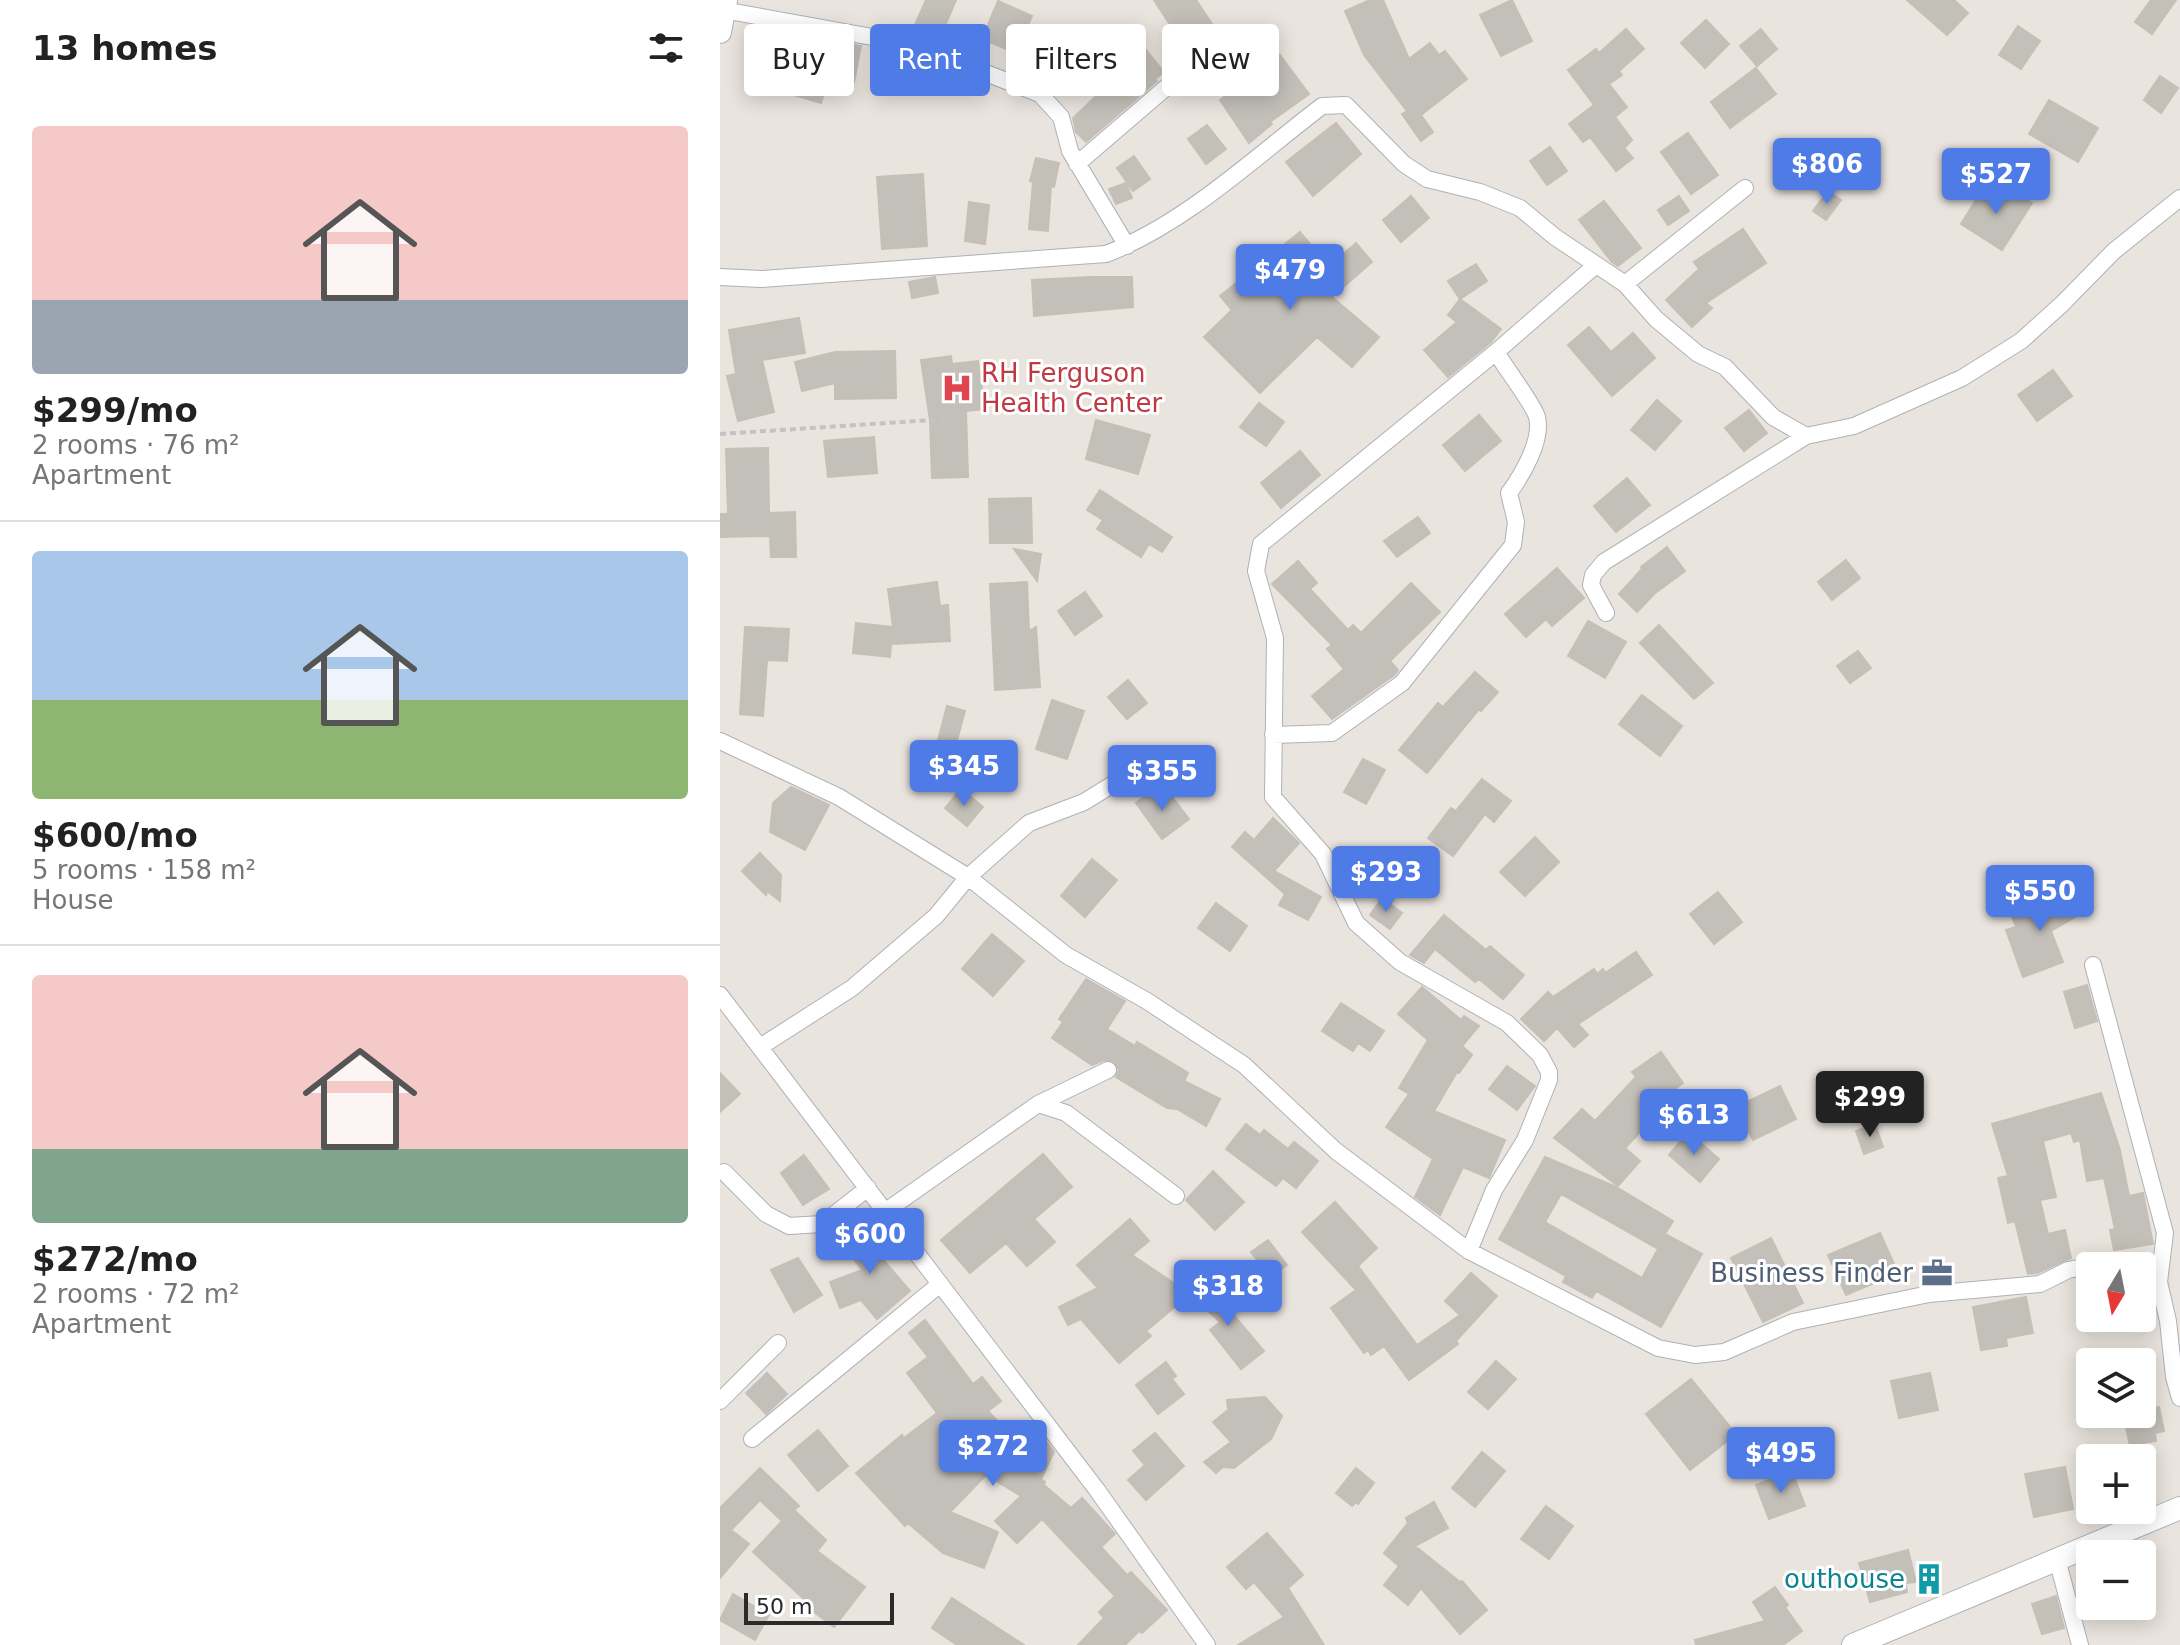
<!DOCTYPE html>
<html lang="en">
<head>
<meta charset="utf-8">
<style>
	:root { --surface:#fff; --page:#f2f2f2; --text:#222; --muted:#767676; --line:#e0e0e0; --accent:#4f7be6 }
	body { margin:0; font-family:"DejaVu Sans",sans-serif; background:var(--page); color:var(--text); height:100vh; display:flex; flex-direction:column; font-size:30px; white-space:nowrap }
	* { box-sizing:border-box; margin:0 }
	p { font-size:26px; color:var(--muted) }
	.icon { flex:none; width:44px; height:44px; fill:none; stroke:currentColor; stroke-width:2; stroke-linecap:round; stroke-linejoin:round }
	.map { position:relative; flex:1; overflow:hidden }
	.sheet { display:flex; flex-direction:column; background:var(--surface); width:720px }
	.sheet>* { flex:none }
	.top-card { position:absolute; left:24px; top:24px; width:760px; height:72px; display:flex; gap:16px }
	.needle { width:52px; rotate:190deg }
	.buttons { position:absolute; left:1356px; top:1252px; display:grid; gap:16px }
	.buttons a { display:grid; place-items:center; width:80px; height:80px; border-radius:8px; background:var(--surface); box-shadow:0 4px 20px #0003; font-size:40px }
	.scale { position:absolute; left:24px; bottom:20px; width:150px; box-sizing:border-box; padding-left:8px; border:4px solid #2a2a2a; border-top:0; font-size:22px; line-height:28px; white-space:nowrap; color:#2a2a2a; -webkit-text-stroke:6px #fff; paint-order:stroke }
	.price { position:absolute; translate:-50% -68px; padding:0 18px; border-radius:8px; background:var(--accent); color:#fff; font-size:26px; line-height:52px; filter:drop-shadow(0 2px 4px #0008) }
	.price::after { content:''; position:absolute; left:50%; top:48px; width:24px; height:18px; margin-left:-12px; background:inherit; clip-path:polygon(0 0,100% 0,50% 100%) }
	.price.on { background:#222; color:#fff }
	ul { padding:0; list-style:none }
	li { display:grid; align-content:center; gap:16px; height:424px; padding:0 32px }
	li+li { border-top:2px solid var(--line) }
	li span { display:grid; place-items:center; height:248px; border-radius:8px; color:#555 }
	li>.icon { margin-inline-start:auto }
	span .icon { width:144px; height:144px; fill:#fffc; stroke-width:1 }
	li b { font-size:34px }
	h2 { display:flex; justify-content:space-between; align-items:center; height:96px; padding:0 32px; font-size:34px }
	.tag { padding:0 28px; border-radius:8px; background:var(--surface); box-shadow:0 4px 20px #0003; font-size:28px; line-height:72px }
	.tag.on { background:var(--accent); color:#fff }
	main { display:flex; flex:1; min-height:0 }
	.map>svg:first-child { display:block }
</style>
</head>
<body>
<main>
<section class="sheet">
<h2>13 homes<svg class="icon" aria-label="filters" viewBox="0 0 24 24"><path d="M4 7h16M4 17h16"/><circle cx="9" cy="7" r="2"/><circle cx="15" cy="17" r="2"/></svg></h2>
<ul>
<li><span style="background:linear-gradient(#f6c9c9 70%,#9aa5b1 0)"><svg class="icon" aria-label="home" viewBox="0 0 24 24"><path d="M3 11l9-7 9 7M6 9v11h12V9"/></svg></span><div><b>$299/mo</b><p>2 rooms · 76 m²</p><p>Apartment</p></div></li>
<li><span style="background:linear-gradient(#a9c7e8 60%,#8fb573 0)"><svg class="icon" aria-label="home" viewBox="0 0 24 24"><path d="M3 11l9-7 9 7M6 9v11h12V9"/></svg></span><div><b>$600/mo</b><p>5 rooms · 158 m²</p><p>House</p></div></li>
<li><span style="background:linear-gradient(#f6c9c9 70%,#7fa58c 0)"><svg class="icon" aria-label="home" viewBox="0 0 24 24"><path d="M3 11l9-7 9 7M6 9v11h12V9"/></svg></span><div><b>$272/mo</b><p>2 rooms · 72 m²</p><p>Apartment</p></div></li>
</ul>
</section>
<div class="map">
<svg width="1460" height="1645" viewBox="0 0 1460 1645">
	<rect width="100%" height="100%" fill="#eae4de"/>
	<path fill="#c3bfb9" stroke="#c6bfb7" stroke-width="2" fill-rule="evenodd" d="M206,0H236L219,40L193,29Z
		M434,0H476L508,48L478,68Z
		M650,0H663L689,59L710,43L719,55L725,51L747,79L701,115L713,132L701,141L682,114L687,111L644,55L625,11Z
		M792,0L812,41L781,56L760,15Z
		M1187,0H1234L1248,13L1227,35Z
		M1431,0H1456L1432,34L1415,22Z
		M278,1L312,16L296,53L262,39Z
		M986,20L1009,44L985,68L961,43Z
		M1298,26L1320,41L1301,69L1279,55Z
		M906,29L924,49L899,71L902,75L889,84L907,107L895,117L912,140L904,148L913,158L896,171L870,137L863,142L849,124L874,105L848,70L876,49L879,53Z
		M1041,29L1057,49L1037,66L1020,46Z
		M102,39L141,46L134,82L96,75Z
		M421,44L444,72L435,79L437,81L366,142L356,132L353,118L392,81L385,72Z
		M560,55L589,94L550,122L552,124L529,143L500,100Z
		M1036,68L1056,94L1010,128L991,102Z
		M78,71L108,80L101,103L71,94Z
		M1440,76L1458,88L1441,113L1424,100Z
		M1329,100L1378,128L1358,162L1309,134Z
		M616,123L641,154L593,196L566,162Z
		M487,125L506,149L486,164L468,139Z
		M968,133L998,175L971,194L941,152Z
		M830,147L847,171L827,185L810,161Z
		M414,156L430,179L413,191L397,168Z
		M316,158L339,163L334,187L331,186L328,231L309,229L313,182L310,181Z
		M203,174L207,246L162,249L157,177Z
		M406,183L412,198L396,204L389,189Z
		M1264,187L1277,195L1280,190L1291,197L1294,192L1312,203L1282,250L1241,224Z
		M1108,191L1121,200L1106,220L1093,211Z
		M691,196L709,218L681,242L663,220Z
		M959,196L969,211L948,225L938,210Z
		M884,201L921,248L898,266L892,262L859,220Z
		M249,202L269,205L265,244L245,241Z
		M1023,229L1046,263L986,303L992,308L972,327L946,300L979,269L974,262Z
		M580,232L609,267L636,243L652,262L612,297L659,337L632,367L597,337L540,393L484,337L512,310L500,296Z
		M756,264L767,281L740,299L728,281Z
		M215,277L218,293L192,298L189,282Z
		M371,277H412L413,307L314,316L312,280Z
		M740,299L781,329L771,342L728,377L704,350L737,322L728,315Z
		M79,318L85,353L42,360L54,412L18,421L7,376L16,374L9,330Z
		M869,327L891,352L913,333L935,358L892,396L848,345Z
		M175,351L176,398L115,399V383L82,391L75,362L115,352Z
		M231,356L232,364L258,361L265,409L246,411L248,477L212,478L210,420L201,360Z
		M1333,370L1352,396L1317,421L1298,395Z
		M937,400L961,421L935,450L911,430Z
		M539,403L564,422L546,446L520,427Z
		M1029,410L1047,433L1024,451L1005,428Z
		M759,415L781,441L745,471L723,445Z
		M376,420L430,435L418,474L366,459Z
		M154,437L157,473L108,477L104,441Z
		M48,448L49,513L75,512L76,557H51L50,536L0,537V514H8L6,449Z
		M580,451L600,475L561,508L541,483Z
		M907,478L930,505L896,532L874,506Z
		M380,490L452,537L442,552L429,544L421,557L377,529L383,520L367,510Z
		M311,498L312,543H270L269,499Z
		M698,517L710,533L677,557L664,541Z
		M947,547L965,571L934,594L917,612L899,594L922,569L921,567Z
		M294,549L321,554L317,581Z
		M1126,560L1140,578L1112,600L1098,582Z
		M578,561L597,583L590,589L628,630L633,625L641,633L691,583L720,612L670,661L678,670L674,675L612,719L592,696L624,669L607,649L612,645L552,584Z
		M837,568L864,598L832,626L826,619L806,637L785,614Z
		M217,582L220,606L228,605L230,641L171,644L170,657L133,653L136,623L173,627L168,589Z
		M307,582L309,631L316,627L320,687L275,690L270,584Z
		M365,592L382,616L355,635L338,611Z
		M868,621L906,642L885,678L848,656Z
		M939,625L993,683L974,699L920,643Z
		M25,627L69,629L67,661L47,660L43,716L20,714Z
		M1138,651L1151,668L1130,683L1117,666Z
		M755,672L778,692L761,711L759,709L707,773L679,750L718,703L723,707Z
		M408,680L427,703L407,719L388,697Z
		M922,695L962,726L940,756L899,724Z
		M332,700L364,711L347,759L316,749Z
		M227,706L245,711L236,744L218,740Z
		M643,759L665,770L646,804L624,792Z
		M762,779L791,801L774,822L765,814L733,856L708,838L731,808L736,811Z
		M71,787L109,805L85,850L50,832L53,803Z
		M241,789L263,807L247,826L225,808Z
		M433,790L440,800L449,793L469,819L442,839L416,803Z
		M553,818L579,843L554,871L601,897L588,920L559,905L565,894L512,847L525,832L534,840Z
		M815,837L839,862L805,896L780,872Z
		M40,853L61,875L60,901L47,891L46,895L22,871Z
		M372,859L397,880L365,917L341,896Z
		M1351,891L1364,912L1331,931L1343,962L1303,977L1286,930L1296,927L1289,909L1307,902L1312,915Z
		M998,892L1022,922L994,944L970,914Z
		M662,898L682,913L670,929L650,915Z
		M496,903L527,926L510,951L478,928Z
		M724,915L766,950L770,946L804,975L783,999L759,979L755,982L715,949L704,963L690,955Z
		M272,934L304,961L273,996L242,969Z
		M916,952L932,975L858,1024L868,1035L854,1047L837,1028L824,1041L801,1019L828,992L833,997L874,969L877,974L883,969L885,973Z
		M366,979L405,1001L387,1029L415,1046L417,1042L468,1073L464,1081L500,1099L486,1126L457,1109L447,1108L396,1077L399,1070L393,1061L384,1060L372,1065L332,1038L343,1022L339,1019Z
		M1367,985L1377,1021L1355,1028L1344,992Z
		M702,987L741,1020L744,1016L759,1026L742,1046L752,1055L739,1073L737,1072L714,1111L785,1140L769,1178L743,1167L720,1215L695,1197L713,1159L666,1127L689,1094L679,1088L708,1040L678,1014Z
		M621,1003L664,1031L650,1051L638,1043L633,1051L602,1031Z
		M941,1052L963,1083L933,1105L940,1111L905,1148L920,1161L898,1186L834,1138L862,1109L875,1121L916,1077L912,1072Z
		M787,1066L815,1086L797,1110L769,1089Z
		M0,1073L20,1094L0,1112Z
		M1060,1086L1076,1119L1033,1140L1016,1107Z
		M1381,1093L1400,1150L1409,1196L1423,1193L1433,1244L1394,1250L1390,1230L1395,1229L1384,1178L1367,1181L1360,1140L1354,1142L1351,1133L1323,1141L1336,1197L1320,1200L1328,1234L1345,1230L1351,1258L1317,1273L1308,1274L1295,1221L1288,1223L1278,1178L1288,1176L1272,1124Z
		M526,1124L540,1135L544,1130L568,1149L574,1142L598,1161L576,1188L563,1178L556,1186L506,1149Z
		M1155,1124L1163,1147L1144,1154L1136,1131Z
		M968,1132L999,1159L980,1182L949,1155Z
		M323,1154L352,1187L314,1219L335,1242L307,1266L286,1243L250,1273L221,1240Z
		M84,1155L109,1189L83,1205L61,1173Z
		M825,1157L896,1187L953,1221L945,1234L982,1254L941,1327L876,1291L872,1298L843,1282L846,1276L779,1239ZM841,1194L938,1249L922,1278L825,1222Z
		M493,1171L524,1202L495,1230L466,1200Z
		M615,1202L657,1248L638,1266L697,1345L740,1315L725,1301L751,1273L777,1296L736,1341L738,1344L689,1380L664,1346L651,1355L648,1350L644,1353L611,1308L636,1290L582,1232Z
		M410,1219L429,1241L412,1255L470,1294L426,1331L431,1336L399,1363L361,1319L348,1325L339,1307L378,1288L357,1265Z
		M155,1224L173,1246L160,1256L190,1291L157,1319L141,1300L120,1308L110,1282L142,1270L125,1248Z
		M1160,1233L1178,1273L1126,1295L1108,1255Z
		M1051,1238L1083,1303L1043,1322L1011,1258Z
		M548,1240L567,1265L550,1277L531,1252Z
		M78,1258L102,1295L74,1312L51,1270Z
		M485,1281L544,1351L521,1369L490,1330L500,1322L471,1295Z
		M1306,1297L1313,1333L1286,1338L1287,1346L1261,1350L1253,1307Z
		M205,1320L253,1384L262,1377L281,1401L268,1411L303,1449L313,1429L319,1433L334,1452L321,1479L325,1482L324,1485L351,1508L362,1498L395,1534L381,1547L407,1575L411,1572L447,1610L422,1633L419,1631L405,1645H358L384,1618L379,1612L395,1596L322,1519L297,1543L275,1521L301,1496L266,1475L230,1512L278,1532L264,1568L223,1553L188,1523L185,1526L136,1473L182,1435L184,1438L217,1413L187,1373L208,1357L189,1333Z
		M776,1361L796,1379L768,1409L748,1392Z
		M446,1362L456,1376L452,1379L464,1394L438,1414L416,1385Z
		M47,1373L67,1394L46,1414L26,1393Z
		M1210,1373L1218,1410L1179,1418L1171,1381Z
		M971,1379L1016,1434L970,1470L926,1414Z
		M545,1397L562,1416L551,1439L514,1468L503,1467L496,1473L484,1462L511,1442L493,1422L508,1410L507,1400Z
		M1439,1407L1444,1431L1435,1433L1436,1441L1410,1445L1403,1414H1422V1411Z
		M98,1430L128,1466L98,1491L68,1455Z
		M435,1433L464,1466L426,1500L408,1480L425,1465L413,1451Z
		M762,1452L785,1471L755,1507L732,1488Z
		M1345,1467L1353,1509L1314,1517L1305,1474Z
		M40,1468L79,1506L74,1510L106,1540L97,1551L145,1587L114,1627L82,1603L85,1600L33,1552L62,1521L40,1500L11,1530L29,1544L0,1578V1508Z
		M636,1468L654,1483L638,1504L636,1502L632,1506L616,1493Z
		M1072,1471L1085,1506L1049,1519L1036,1485Z
		M714,1502L728,1528L695,1546L740,1582L742,1581L767,1610L740,1634L701,1588L688,1605L664,1585L679,1566L664,1553L688,1523L686,1518Z
		M826,1506L853,1526L829,1559L801,1539Z
		M547,1533L583,1575L568,1588L604,1645H518L564,1617L534,1582L526,1589L507,1567Z
		M1188,1550L1196,1582L1185,1583L1187,1592L1150,1602L1139,1563Z
		M1055,1587L1068,1605L1065,1607L1082,1631L1063,1645H976L975,1640L1045,1621L1033,1602Z
		M13,1594L49,1615L35,1640L0,1620Z
		M1336,1596L1344,1628L1322,1634L1312,1604Z
		M232,1598L304,1645H237L212,1628Z"/>
	<g fill="none" stroke-linecap="round" stroke-linejoin="round">
		<defs>
			<path id="street" d="M3,10L191,44L320,94L341,117L350,151L407,246
				M357,164L463,73
				M0,277L41,279L386,254C465,224 535,157 602,106L626,105L684,164L707,179L760,192L800,208L835,237L905,284L936,319L978,354L1005,367L1053,417L1086,436L1134,426L1242,378L1301,341L1342,304L1394,251L1460,198
				M905,284L1025,188
				M886,613L871,585L873,575L884,562L1086,436
				M553,735L612,733L682,683L793,545L796,522L789,493C802,475 823,440 817,417C814,405 784,366 776,352
				M0,741L119,797L248,877L346,955L427,1001L524,1065L616,1151L749,1251L938,1348L975,1355L1004,1352L1073,1322L1209,1294L1320,1284L1348,1270L1395,1261L1424,1266L1439,1282L1448,1321L1454,1377L1460,1398
				M1373,965L1445,1233L1439,1282
				M0,995L377,1490L487,1645
				M40,1047L132,988L216,916L248,877L309,823L364,802L424,765
				M318,1104L346,1113L456,1196
				M4,1172L46,1214L69,1226L102,1224L148,1188
				M166,1211L318,1104L388,1070
				M749,1251L774,1190L805,1140L829,1080V1072L820,1055L787,1023L680,962L636,923L603,854L553,797L555,638L536,571L541,544L776,352L876,265
				M0,1401L58,1343
				M32,1439L220,1284
				M1337,1559L1360,1645"/>
			<path id="secondary" d="M0,32L6,0
				M1133,1645L1460,1508"/>
		</defs>
		<use href="#street" stroke="#aeb1b9" stroke-width="18"/>
		<use href="#secondary" stroke="#aeb1b9" stroke-width="24"/>
		<path stroke="#c3c3c3" stroke-width="4" stroke-dasharray="6 4" stroke-linecap="butt" d="M0,434L227,419"/>
		<use href="#street" stroke="#fff" stroke-width="16"/>
		<use href="#secondary" stroke="#fff" stroke-width="22"/>
	</g>
	<defs>
		<symbol id="hospital-bare" viewBox="-9 -9 18 18"><path d="M-5-5h3v3.5h4V-5h3V5h-3V1.5h-4V5h-3Z" fill="#e0444e" stroke="#fff" stroke-width="2.5" paint-order="stroke"/></symbol>
		<symbol id="office-bare" viewBox="-9 -9 18 18"><path d="M-6-3h4V-5.5h4V-3h4V5H-6ZM-1-4.5V-3h2v-1.5ZM-6 0V1H6V0Z" fill="#5c6f8a" stroke="#fff" stroke-width="2.5" paint-order="stroke"/></symbol>
		<symbol id="building-bare" viewBox="-9 -9 18 18"><path d="M-4-6H4V6H1V3H-1V6H-4ZM-2.5-4.3h1.7v1.8h-1.7ZM.8-4.3h1.7v1.8H.8ZM-2.5-1h1.7V.8h-1.7ZM.8-1h1.7V.8H.8Z" fill="#0f9aa8" stroke="#fff" stroke-width="2.5" paint-order="stroke"/></symbol>
	</defs>
	<g fill-rule="evenodd">
		<use href="#hospital-bare" x="215" y="366" width="44" height="44"/>
		<use href="#office-bare" x="1195" y="1251" width="44" height="44"/>
		<use href="#building-bare" x="1187" y="1557" width="44" height="44"/>
	</g>
	<g text-anchor="middle" stroke-width="6" stroke-linejoin="round" paint-order="stroke">
		<g font-size="26" fill="#be3a42" stroke="#fff" text-anchor="start">
			<text x="261" y="382">RH Ferguson<tspan x="261" dy="30">Health Center</tspan></text>
		</g>
		<g font-size="26" fill="#4e5e75" stroke="#fff" text-anchor="end">
			<text x="1193" y="1282">Business Finder</text>
		</g>
		<g font-size="26" fill="#0d838f" stroke="#fff" text-anchor="end">
			<text x="1185" y="1588">outhouse</text>
		</g>
	</g>
</svg>
<div class="buttons">
<a><svg class="needle" viewBox="-14 -14 28 28"><path d="M0-13l5 13h-10z" fill="#e53935"/><path d="M0 13l5-13h-10z" fill="#767676"/></svg></a>
<a><svg class="icon" aria-label="layers" viewBox="0 0 24 24"><path d="M12 4l9 5-9 5-9-5zM3 14l9 5 9-5"/></svg></a>
<a>+</a>
<a>−</a>
</div>
<div class="scale">50 m</div>
<b class="price" style="left:1107px;top:206px">$806</b>
<b class="price" style="left:1276px;top:216px">$527</b>
<b class="price" style="left:570px;top:312px">$479</b>
<b class="price" style="left:244px;top:808px">$345</b>
<b class="price" style="left:442px;top:813px">$355</b>
<b class="price" style="left:666px;top:914px">$293</b>
<b class="price" style="left:1320px;top:933px">$550</b>
<b class="price on" style="left:1150px;top:1139px">$299</b>
<b class="price" style="left:974px;top:1157px">$613</b>
<b class="price" style="left:150px;top:1276px">$600</b>
<b class="price" style="left:508px;top:1328px">$318</b>
<b class="price" style="left:273px;top:1488px">$272</b>
<b class="price" style="left:1061px;top:1495px">$495</b>
<div class="top-card">
<a class="tag">Buy</a>
<a class="tag on">Rent</a>
<a class="tag">Filters</a>
<a class="tag">New</a>
</div>
</div>
</main>
</body>
</html>
